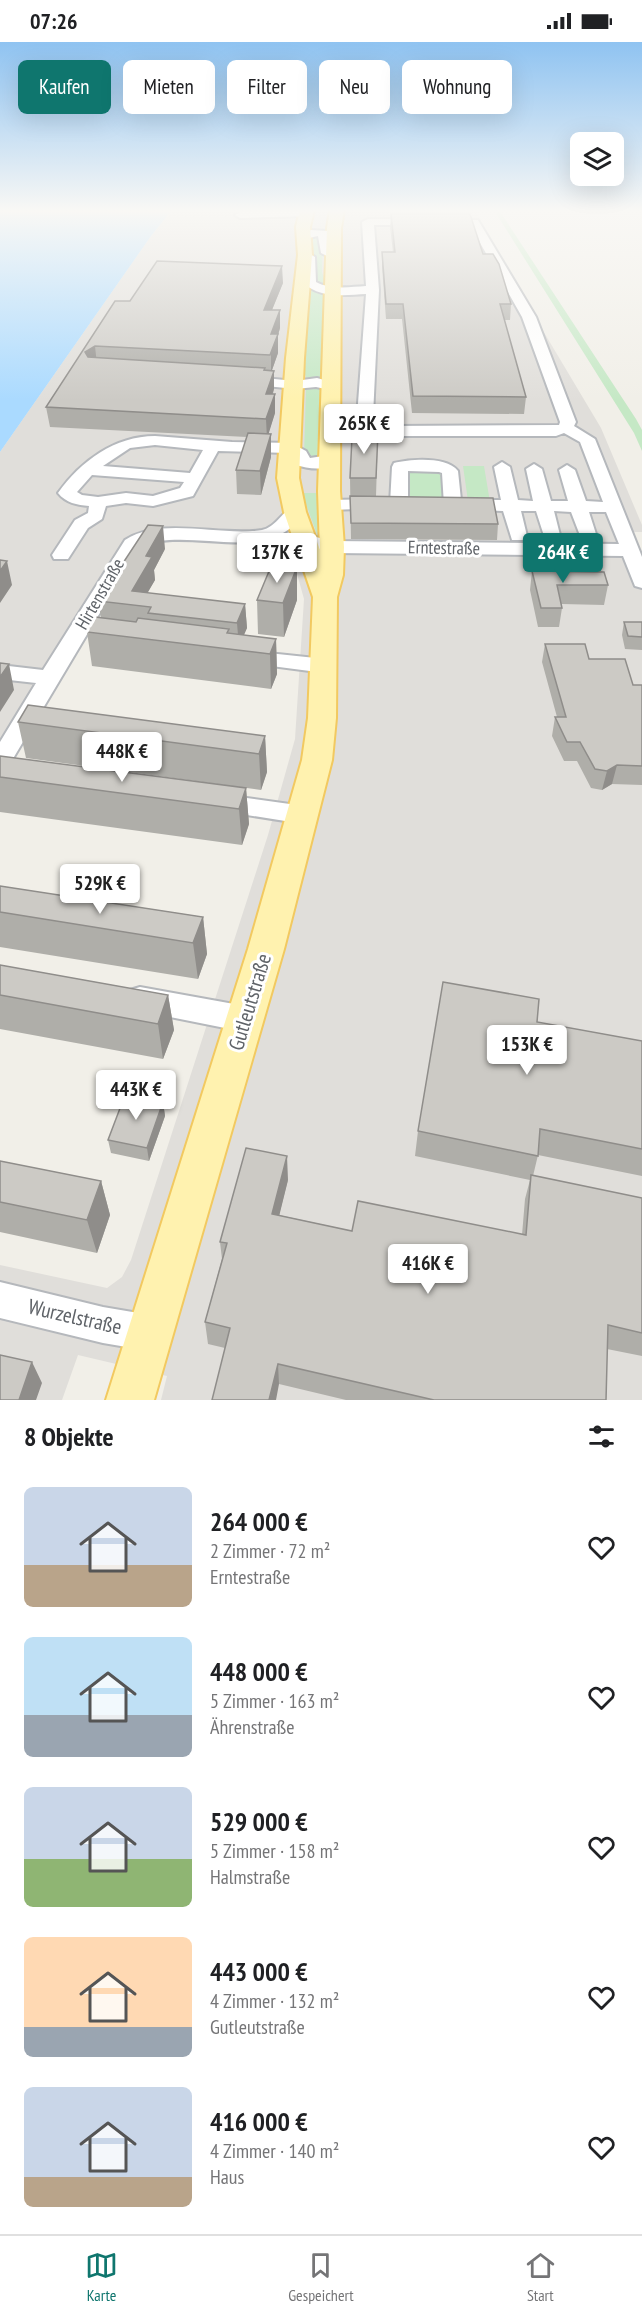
<!DOCTYPE html>
<html lang="de">
<head>
<meta charset="utf-8">
<style>
	:root { --surface:#fff; --page:#f2f2f2; --text:#202124; --muted:#757577; --line:#e0e0e0; --accent:#0f766e }
	body { margin:0; font-family:"PT Sans Narrow",sans-serif; background:var(--page); color:var(--text); height:100vh; display:flex; flex-direction:column; font-size:22px; white-space:nowrap }
	* { box-sizing:border-box; margin:0 }
	p { font-size:20px; color:var(--muted) }
	.icon { flex:none; width:33px; height:33px; fill:none; stroke:currentColor; stroke-width:2; stroke-linecap:round; stroke-linejoin:round }
	.map { position:relative; height:1358px; overflow:hidden }
	.panel { display:flex; flex-direction:column; background:var(--surface); flex:1 }
	.panel>* { flex:none }
	.guide { position:absolute; left:18px; top:18px; width:606px; height:54px; display:flex; gap:12px }
	.buttons { position:absolute; left:570px; top:90px; display:grid; gap:12px }
	.buttons a { display:grid; place-items:center; width:54px; height:54px; border-radius:9px; background:var(--surface); box-shadow:0 6px 24px #0002; font-size:30px }
	.price { position:absolute; translate:-50% -51px; padding:0 14px; border-radius:6px; background:#fff; color:#222; font-size:20px; line-height:39px; filter:drop-shadow(0 2px 3px #0008) }
	.price::after { content:''; position:absolute; left:50%; top:36px; width:18px; height:14px; margin-left:-9px; background:inherit; clip-path:polygon(0 0,100% 0,50% 100%) }
	.price.selected { background:var(--accent); color:#fff }
	ul { padding:0; list-style:none }
	li { display:flex; align-items:center; gap:18px; height:150px; padding:0 24px }
	li span { display:grid; place-items:center; flex:none; width:168px; height:120px; border-radius:9px; color:#555 }
	li>.icon { margin-inline-start:auto }
	span .icon { width:72px; height:72px; fill:#fffc; stroke-width:1 }
	li b { font-size:26px }
	h2 { display:flex; justify-content:space-between; align-items:center; height:72px; padding:0 24px; font-size:26px }
	.pill { padding:0 21px; border-radius:9px; background:var(--surface); box-shadow:0 6px 24px #0002; font-size:21px; line-height:54px }
	.pill.selected { background:var(--accent); color:#fff }
	.status { display:flex; justify-content:space-between; align-items:center; height:42px; padding:0 30px; background:var(--surface); direction:ltr }
	.status svg { height:16px; fill:currentColor }
	.menu { display:flex; justify-content:space-around; align-items:center; height:84px; border-top:2px solid var(--line); background:var(--surface); font-size:16px; color:var(--muted) }
	.menu a { display:grid; justify-items:center; gap:3px }
	.menu .selected { color:var(--accent) }
	.map>svg:first-child { display:block }
</style>
</head>
<body>
<div class="status"><b>07:26</b><svg viewBox="0 0 49 12"><path d="M0 12V9h3v3zM5 12V6h3v6zM10 12V3h3v9zM15 12V0h3v12zM26 1h20v11H26zM47 4h2v5h-2z"/></svg></div>
<div class="map">
<svg width="642" height="1358" viewBox="0 0 642 1358">
	<rect width="100%" height="100%" fill="#f1efe8"/>
	<path fill="#e0deda" d="M172,168H477L486,193L601,386L642,483V490H632L642,515V1358H161L167,1334L78,1313L62,1358H0V1223L107,1246L122,1235L131,1218L268,793L295,697L304,557L292,514L283,506L270,501L162,499L137,509L0,739V410L151,194Z"/>
	<path fill="#c5e8c5" d="M494,168H499L636,377L642,388V409L634,391Z
		M319,193L323,196L322,230L326,244L316,243L314,212L310,195Z
		M308,245L326,251L324,339L307,338L304,329Z
		M320,345L325,349L319,416L311,418L304,414L306,348Z
		M463,424H484L490,460L468,459Z
		M406,427L441,428L444,458H408Z
		M302,451H323L321,493L318,495Z"/>
	<path fill="#aadaff" d="M0,168H172L151,194L0,410Z"/>
	<g fill="none" stroke-linecap="round" stroke-linejoin="round">
		<defs>
			<path id="minor" d="M306,169L311,172L310,174L240,176L235,173L240,170Z
				M368,177L478,178L536,275L576,380L574,384L595,397L642,515V546L635,544L623,514L332,511L298,502L295,498L298,494L304,492L332,499L619,502L606,470H589L596,492L593,496H581L571,470L554,469L560,493L557,497H545L536,469H521L527,494L524,498H512L503,469L447,467L444,463L442,431L439,430L408,429V462L405,466H393L390,462L392,425L394,421C411,417 447,414 458,429L461,458H501L494,425L502,420L510,425L518,458L533,459L526,427L534,422L542,427L551,459H568L559,428L567,423L575,428L586,459L603,460L580,400L564,391L556,394H391L373,389L364,384L357,375L366,252C347,253 319,257 304,241L305,219L299,213L305,209L315,215L316,240C331,248 350,245 366,244L362,180ZM374,183H470L522,275L560,380L559,383L391,384L373,374L379,248Z
				M311,188L328,189L331,207L337,210V216L333,217L321,211L318,194L304,197L298,194Z
				M243,334L295,339L317,336L335,341L337,344L330,348L316,345L295,347L238,341L236,338Z
				M155,394L232,400L291,401L306,409L310,416L330,413L338,418C329,430 309,427 296,423L292,414L288,411L218,409L193,454L153,464L126,461L106,464L102,477L88,486L68,517H54L52,513L75,478L88,471L89,464C77,463 66,461 58,451C81,419 115,394 155,394ZM155,403L203,408L190,431L103,424L130,406ZM92,433L184,440L180,446L153,454L126,451L98,455L82,453L77,450Z
				M380,457L386,458L389,462L386,466L330,468L324,467L321,463L324,459L330,458Z
				M295,465L301,466L304,470C270,527 190,482 139,505L8,725L0,727V700L36,641L0,637V623L43,628L125,498C162,474 221,495 262,488C277,485 282,468 295,465Z
				M248,609L325,617L333,619L336,624L333,629L325,631L241,620L237,615L241,610Z
				M218,752L304,764L313,767L316,773L313,779L304,782L209,767L206,761L209,755Z
				M140,945L245,964L255,968L260,977L255,986L245,990L140,969L130,966L126,957L130,948Z
				M0,1240L103,1265L150,1273L163,1278L168,1291L163,1304L150,1309L103,1301L0,1276Z"/>
			<path id="major" d="M300,168H314L310,185L312,213L304,316L299,436L306,470L320,508L318,449L327,186L330,168H344L341,186L340,449L344,505L343,533L337,555L336,676L332,718L284,907L154,1358H106L248,907L302,718L308,676L313,555L284,470L277,436L286,316L298,213L296,185Z"/>
		</defs>
		<use href="#minor" stroke="#b5b8bc" stroke-width="4"/>
		<use href="#major" stroke="#f2c960" stroke-width="4"/>
		<use href="#minor" fill="#fff" fill-rule="evenodd"/>
		<use href="#major" fill="#fff2af" fill-rule="evenodd"/>
	</g>
	<path fill="#afaea9" d="M391,172L483,212L511,262L510,278H504L526,355L524,372L412,371L402,277H386L382,225V210H393L390,185Z
		M283,241L272,268H280V286L278,293V311L272,328L274,347L273,352L275,371L268,392H271V415L261,453L237,452L236,428L247,395L50,385L46,365L130,259Z
		M378,390L376,454L498,482L497,498L351,497L350,436L356,395Z
		M165,507L154,528L155,538L147,551L245,562L247,586L243,593L276,597L277,632L271,647L92,624L87,590L101,576L98,559Z
		M297,525V558L284,595L258,592L257,558Z
		M532,529L608,543L604,563L562,562V566L559,585H538L530,548Z
		M624,580H642V608L625,607L622,593Z
		M545,602L589,617L633,643H642V743L612,742L602,748L591,746L577,719H564L552,694L555,675H557L542,620Z
		M18,680L265,694L267,730L261,748L26,716Z
		M0,715L246,746L249,782L242,803L0,770Z
		M0,844L203,875L207,912L198,937L0,905Z
		M0,923L168,953L174,988L163,1017L0,987Z
		M537,980L642,999V1134L538,1113L533,1134L642,1156V1314L607,1307L606,1358H346L279,1342L225,1306L208,1302L205,1280L222,1217L220,1200L288,1138L279,1173L352,1189L522,1193L525,1157L530,1138L415,1114L418,1089Z
		M163,1060L165,1074L149,1119L111,1111L108,1098Z
		M0,1119L101,1139L110,1173L97,1211L0,1190Z"/>
	<path fill="#8f8d8a" d="M282,224L283,241L265,285L264,268Z
		M280,268V286L278,293V311L271,331V292Z
		M95,304L97,323L88,328L85,310Z
		M274,329V347L266,371V352Z
		M275,352V371L267,397L266,377Z
		M271,392V415L261,453L260,429Z
		M163,484L165,507L154,528L155,538L140,564L132,549L146,514Z
		M7,519L12,543L0,561V529Z
		M297,525V558L284,595L283,561Z
		M245,562L247,586L239,605L237,581Z
		M276,597L277,632L271,647L270,612Z
		M9,622L14,648L0,670V635Z
		M265,694L267,730L261,748L259,712Z
		M617,723L612,742L602,748L607,729Z
		M246,746L249,782L242,803L239,767Z
		M203,875L207,912L198,937L193,901Z
		M168,953L174,988L163,1017L158,982Z
		M163,1060L165,1074L149,1119L147,1106Z
		M287,1114L288,1138L274,1195L272,1172Z
		M101,1139L110,1173L97,1211L87,1178Z
		M32,1320L42,1341L36,1358H19Z
		M278,1322L279,1342L276,1358H269Z"/>
	<path fill="#cccac5" stroke="#8f8d8a" stroke-width="1.5" d="M391,172H470L483,212H493L499,222L511,262H500L526,355L413,354L403,262H386L382,210H395Z
		M157,219L282,224L264,268H280L271,292H278L270,313L95,304L85,310L88,315L265,326L264,328L274,329L266,352H275L266,377L46,365L115,259H130Z
		M356,390H378L376,436H350L352,395H356Z
		M248,391L271,392L260,429L236,428Z
		M350,454L493,456L498,482L351,481Z
		M148,483L163,484L146,514L152,515L132,549L245,562L237,581L148,571L151,565L98,559Z
		M0,518L7,519L0,529Z
		M272,522L297,525L283,561L257,558Z
		M532,529L604,530L608,543H557L562,566H541Z
		M95,575L136,580L138,576L229,587L227,591L276,597L270,612L87,590Z
		M624,580H642V595L628,594Z
		M545,602H585L589,617H625L633,643H642V724L617,723L607,729L595,727L580,700H567L555,675H566Z
		M0,621L9,622L0,635Z
		M28,663L265,694L259,712L18,680Z
		M0,714L246,746L239,767L0,735Z
		M0,844L203,875L193,901L0,870Z
		M0,923L168,953L158,982L0,953Z
		M443,940L539,957L537,980L642,999V1107L540,1087L538,1114L418,1089Z
		M125,1053L163,1060L147,1106L108,1098Z
		M246,1106L287,1114L272,1172L352,1189L358,1159L526,1193L531,1133L642,1156V1291L608,1283L606,1358H434L278,1322L269,1358H212L230,1286L205,1280L227,1201L220,1200Z
		M0,1119L101,1139L87,1178L0,1160Z
		M0,1313L32,1320L19,1358H0Z"/>
	<linearGradient id="sky" x2="0" y2="1"><stop stop-color="#8fc3f1"/><stop offset="0.47" stop-color="#f9f8f5"/><stop offset="1" stop-color="#f9f8f5" stop-opacity="0"/></linearGradient>
	<rect width="642" height="359" fill="url(#sky)"/>
	<g text-anchor="middle" stroke-width="6" stroke-linejoin="round" paint-order="stroke">
		<g font-size="18" fill="#5f6368" stroke="#fff">
			<text transform="translate(444 506) rotate(1)" y="6">Erntestraße</text>
			<text transform="translate(100 552) rotate(-60)" y="6">Hirtenstraße</text>
		</g>
		<g font-size="21" fill="#5f6368" stroke="#fff">
			<text transform="translate(250 960) rotate(-73)" y="7">Gutleutstraße</text>
			<text transform="translate(75 1275) rotate(13)" y="7">Wurzelstraße</text>
		</g>
	</g>
</svg>
<div class="buttons">
<a><svg class="icon" aria-label="layers" viewBox="0 0 24 24"><path d="M12 4l9 5-9 5-9-5zM3 14l9 5 9-5"/></svg></a>
</div>
<b class="price" style="left:364px;top:413px">265K €</b>
<b class="price" style="left:277px;top:542px">137K €</b>
<b class="price selected" style="left:563px;top:542px">264K €</b>
<b class="price" style="left:122px;top:741px">448K €</b>
<b class="price" style="left:100px;top:873px">529K €</b>
<b class="price" style="left:527px;top:1034px">153K €</b>
<b class="price" style="left:136px;top:1079px">443K €</b>
<b class="price" style="left:428px;top:1253px">416K €</b>
<div class="guide">
<a class="pill selected">Kaufen</a>
<a class="pill">Mieten</a>
<a class="pill">Filter</a>
<a class="pill">Neu</a>
<a class="pill">Wohnung</a>
</div>
</div>
<section class="panel">
<h2>8 Objekte<svg class="icon" aria-label="filters" viewBox="0 0 24 24"><path d="M4 7h16M4 17h16"/><circle cx="9" cy="7" r="2"/><circle cx="15" cy="17" r="2"/></svg></h2>
<ul>
<li><span style="background:linear-gradient(#c9d6e8 65%,#b9a48a 0)"><svg class="icon" aria-label="home" viewBox="0 0 24 24"><path d="M3 11l9-7 9 7M6 9v11h12V9"/></svg></span><div><b>264 000 €</b><p>2 Zimmer · 72 m²</p><p>Erntestraße</p></div><svg class="icon" aria-label="heart" viewBox="0 0 24 24"><path d="M12 20l-8-8c-3-5 5-10 8-4 3-6 11-1 8 4z"/></svg></li>
<li><span style="background:linear-gradient(#bfe0f5 65%,#9aa5b1 0)"><svg class="icon" aria-label="home" viewBox="0 0 24 24"><path d="M3 11l9-7 9 7M6 9v11h12V9"/></svg></span><div><b>448 000 €</b><p>5 Zimmer · 163 m²</p><p>Ährenstraße</p></div><svg class="icon" aria-label="heart" viewBox="0 0 24 24"><path d="M12 20l-8-8c-3-5 5-10 8-4 3-6 11-1 8 4z"/></svg></li>
<li><span style="background:linear-gradient(#c9d6e8 60%,#8fb573 0)"><svg class="icon" aria-label="home" viewBox="0 0 24 24"><path d="M3 11l9-7 9 7M6 9v11h12V9"/></svg></span><div><b>529 000 €</b><p>5 Zimmer · 158 m²</p><p>Halmstraße</p></div><svg class="icon" aria-label="heart" viewBox="0 0 24 24"><path d="M12 20l-8-8c-3-5 5-10 8-4 3-6 11-1 8 4z"/></svg></li>
<li><span style="background:linear-gradient(#ffd9b3 75%,#9aa5b1 0)"><svg class="icon" aria-label="home" viewBox="0 0 24 24"><path d="M3 11l9-7 9 7M6 9v11h12V9"/></svg></span><div><b>443 000 €</b><p>4 Zimmer · 132 m²</p><p>Gutleutstraße</p></div><svg class="icon" aria-label="heart" viewBox="0 0 24 24"><path d="M12 20l-8-8c-3-5 5-10 8-4 3-6 11-1 8 4z"/></svg></li>
<li><span style="background:linear-gradient(#c9d6e8 75%,#b9a48a 0)"><svg class="icon" aria-label="home" viewBox="0 0 24 24"><path d="M3 11l9-7 9 7M6 9v11h12V9"/></svg></span><div><b>416 000 €</b><p>4 Zimmer · 140 m²</p><p>Haus</p></div><svg class="icon" aria-label="heart" viewBox="0 0 24 24"><path d="M12 20l-8-8c-3-5 5-10 8-4 3-6 11-1 8 4z"/></svg></li>
</ul>
</section>
<nav class="menu">
<a class="selected"><svg class="icon" aria-label="map" viewBox="0 0 24 24"><path d="M3 6l6-2 6 2 6-2v14l-6 2-6-2-6 2zM9 4v14M15 6v14"/></svg>Karte</a>
<a><svg class="icon" aria-label="saved" viewBox="0 0 24 24"><path d="M7 4h10v16l-5-4-5 4z"/></svg>Gespeichert</a>
<a><svg class="icon" aria-label="home" viewBox="0 0 24 24"><path d="M3 11l9-7 9 7M6 9v11h12V9"/></svg>Start</a>
</nav>
</body>
</html>
